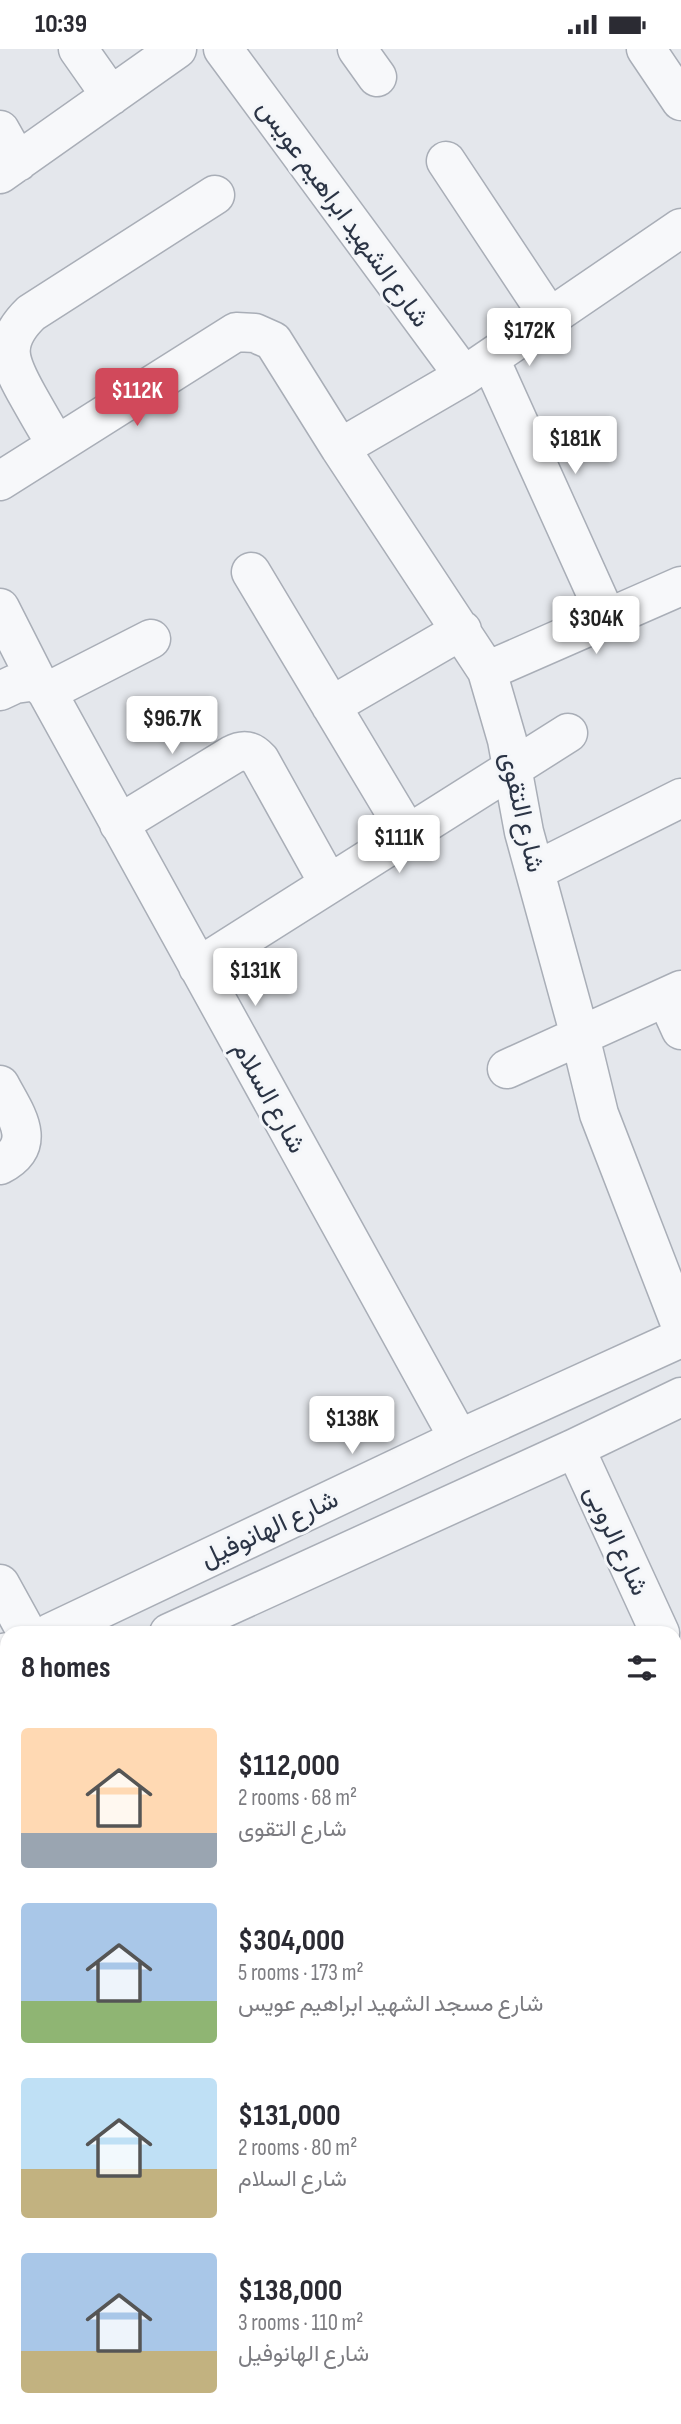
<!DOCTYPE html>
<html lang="en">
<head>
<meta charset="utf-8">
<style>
	:root { --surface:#fff; --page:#f2f2f3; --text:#2b2b33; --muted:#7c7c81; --accent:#d1495b }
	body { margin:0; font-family:"Sofia Sans Condensed",Vazirmatn,sans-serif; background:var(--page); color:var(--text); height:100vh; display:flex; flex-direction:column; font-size:26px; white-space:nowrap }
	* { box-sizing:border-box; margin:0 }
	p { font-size:23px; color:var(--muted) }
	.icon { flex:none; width:38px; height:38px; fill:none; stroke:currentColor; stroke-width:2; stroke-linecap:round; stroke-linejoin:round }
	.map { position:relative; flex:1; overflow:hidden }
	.sheet { position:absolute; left:0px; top:1577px; width:682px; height:800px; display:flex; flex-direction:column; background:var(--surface); border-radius:21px 21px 0 0; box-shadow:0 2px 5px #0004 }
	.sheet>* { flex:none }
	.price { position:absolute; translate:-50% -60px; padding:0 16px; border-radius:7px; background:#fff; color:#222; font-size:23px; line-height:46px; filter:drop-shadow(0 2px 4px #0008) }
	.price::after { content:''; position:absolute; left:50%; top:42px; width:21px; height:16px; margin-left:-10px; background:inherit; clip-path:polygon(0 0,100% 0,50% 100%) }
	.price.current { background:var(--accent); color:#fff }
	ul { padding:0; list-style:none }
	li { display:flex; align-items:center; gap:21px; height:175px; padding:0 21px }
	li span { display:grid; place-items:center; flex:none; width:196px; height:140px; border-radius:7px; color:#555 }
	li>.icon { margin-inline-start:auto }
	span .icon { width:84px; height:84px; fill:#fffc; stroke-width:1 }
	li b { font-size:30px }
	h2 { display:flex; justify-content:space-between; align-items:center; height:84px; padding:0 21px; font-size:30px }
	.status { display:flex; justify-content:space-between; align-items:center; height:49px; padding:0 35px; background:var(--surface); direction:ltr }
	.status svg { height:19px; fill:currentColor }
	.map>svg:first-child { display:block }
</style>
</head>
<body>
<div class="status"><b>10:39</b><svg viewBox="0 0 49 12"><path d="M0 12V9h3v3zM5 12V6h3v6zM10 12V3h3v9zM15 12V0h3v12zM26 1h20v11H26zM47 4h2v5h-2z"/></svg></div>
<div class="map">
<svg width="681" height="2375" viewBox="0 0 681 2375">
	<rect width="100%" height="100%" fill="#e4e7ec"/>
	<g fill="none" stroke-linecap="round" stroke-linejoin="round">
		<defs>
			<path id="minor" d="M78,0L111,47
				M223,0L464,327
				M357,0L377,28
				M646,0L681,52
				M0,81L18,113
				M446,112L550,269
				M0,125L177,0
				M490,310L607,569
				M56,395C46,379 37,363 28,347C9,313 0,294 31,264L215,146
				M340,399L464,327L681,179
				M0,432L236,283L255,284L273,292L340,399L487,622L507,691L524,783L580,987L599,1065L681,1277
				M251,523L408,785
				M0,559L37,632
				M487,622L681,537
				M0,642L15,635L37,632L47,643L459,1390
				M47,643L151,590
				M331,657L462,581
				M119,775L232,706C243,700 251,701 260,711L329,835
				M535,822L681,749
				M198,918L568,684
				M666,948L681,981
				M507,1020L681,941
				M0,1036C15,1065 40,1095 0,1116
				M575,1399L660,1584
				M0,1535L27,1584
				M50,1584L459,1390L681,1289
				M169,1584L575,1399L681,1348
				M0,1607L7,1603
				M676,1617L681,1629
				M0,1660L7,1657
				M0,2055L7,2052
				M339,2370L342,2375
				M140,2375L152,2370
				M668,2375L681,2369"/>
		</defs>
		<use href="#minor" stroke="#a9aeb7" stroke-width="41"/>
		<use href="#minor" stroke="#f7f8fa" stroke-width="38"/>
	</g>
	<g text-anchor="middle" stroke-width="6" stroke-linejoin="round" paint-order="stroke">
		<g font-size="26" fill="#2b3445" stroke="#f4f6f9">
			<text transform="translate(344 164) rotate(54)" y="9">شارع الشهيد ابراهيم عويس</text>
			<text transform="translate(523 763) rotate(77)" y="9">شارع التقوى</text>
			<text transform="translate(270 1048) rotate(61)" y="9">شارع السلام</text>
			<text transform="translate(269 1479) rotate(-25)" y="9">شارع الهانوفيل</text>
			<text transform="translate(617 1491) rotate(65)" y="9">شارع الروبى</text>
		</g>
	</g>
</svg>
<b class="price" style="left:529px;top:319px">$172K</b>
<b class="price current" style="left:137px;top:379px">$112K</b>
<b class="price" style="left:575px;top:427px">$181K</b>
<b class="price" style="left:596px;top:607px">$304K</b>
<b class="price" style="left:172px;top:707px">$96.7K</b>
<b class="price" style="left:399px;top:826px">$111K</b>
<b class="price" style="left:255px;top:959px">$131K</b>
<b class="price" style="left:352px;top:1407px">$138K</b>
<section class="sheet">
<h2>8 homes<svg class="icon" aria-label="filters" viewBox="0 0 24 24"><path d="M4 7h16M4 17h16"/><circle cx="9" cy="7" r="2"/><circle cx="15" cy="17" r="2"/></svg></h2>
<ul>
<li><span style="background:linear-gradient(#ffd9b3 75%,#9aa5b1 0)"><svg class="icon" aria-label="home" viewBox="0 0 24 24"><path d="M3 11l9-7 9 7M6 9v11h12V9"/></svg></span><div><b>$112,000</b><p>2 rooms · 68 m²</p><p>شارع التقوى</p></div></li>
<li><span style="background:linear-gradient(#a9c7e8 70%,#8fb573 0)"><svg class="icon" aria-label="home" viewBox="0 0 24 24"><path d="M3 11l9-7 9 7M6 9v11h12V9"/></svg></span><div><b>$304,000</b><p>5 rooms · 173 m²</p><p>شارع مسجد الشهيد ابراهيم عويس</p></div></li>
<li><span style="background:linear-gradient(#bfe0f5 65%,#c2b280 0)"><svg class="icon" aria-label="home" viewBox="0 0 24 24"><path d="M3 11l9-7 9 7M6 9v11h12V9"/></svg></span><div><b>$131,000</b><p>2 rooms · 80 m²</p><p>شارع السلام</p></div></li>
<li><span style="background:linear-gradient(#a9c7e8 70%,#c2b280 0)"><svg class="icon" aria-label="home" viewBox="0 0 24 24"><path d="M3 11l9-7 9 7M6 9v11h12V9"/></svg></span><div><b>$138,000</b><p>3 rooms · 110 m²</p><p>شارع الهانوفيل</p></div></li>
</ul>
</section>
</div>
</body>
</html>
